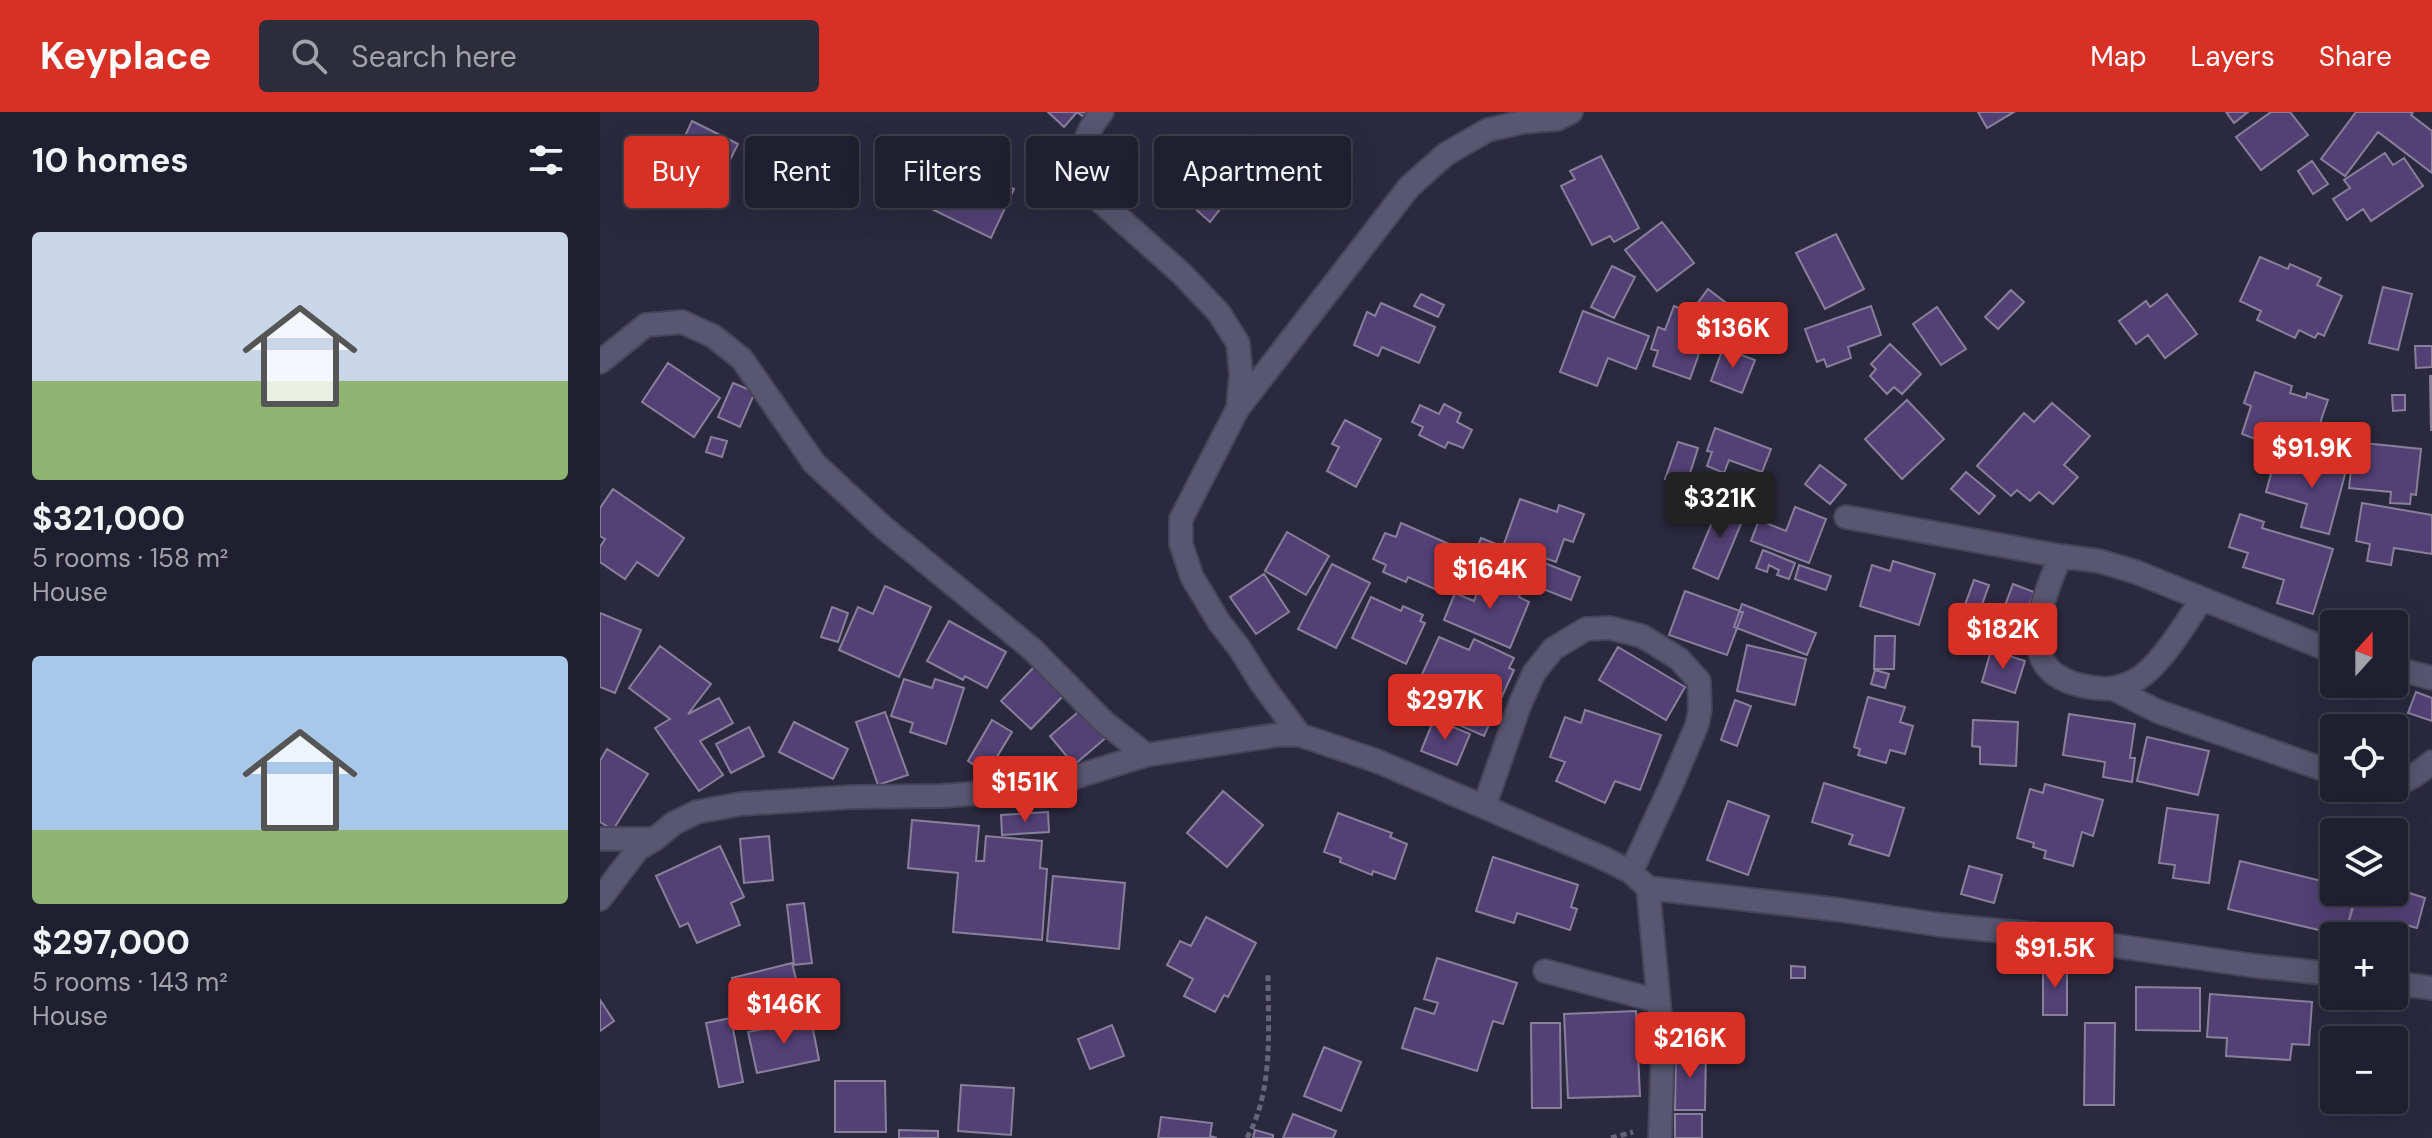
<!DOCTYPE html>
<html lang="en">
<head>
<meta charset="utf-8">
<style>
	:root { --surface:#201f2f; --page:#2d2c3b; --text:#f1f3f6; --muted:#a2a2aa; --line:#3d3d4b; --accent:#d93025 }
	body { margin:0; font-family:"DM Sans",sans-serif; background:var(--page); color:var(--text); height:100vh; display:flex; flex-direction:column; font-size:30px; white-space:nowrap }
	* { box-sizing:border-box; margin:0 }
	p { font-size:26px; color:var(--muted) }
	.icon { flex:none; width:44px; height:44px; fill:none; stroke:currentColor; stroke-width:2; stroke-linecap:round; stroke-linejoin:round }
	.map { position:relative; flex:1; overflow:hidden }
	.side { display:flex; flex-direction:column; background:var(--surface); width:600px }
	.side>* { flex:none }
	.banner { position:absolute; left:24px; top:24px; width:760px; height:72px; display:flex; gap:16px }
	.needle { width:52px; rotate:21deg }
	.fabs { position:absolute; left:1720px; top:498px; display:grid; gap:16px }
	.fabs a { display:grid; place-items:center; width:88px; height:88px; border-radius:8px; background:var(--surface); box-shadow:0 8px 32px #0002,0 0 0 2px var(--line); font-size:40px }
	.price { position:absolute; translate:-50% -68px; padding:0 18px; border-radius:8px; background:var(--accent); color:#fff; font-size:26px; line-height:52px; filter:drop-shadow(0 2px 4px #0008) }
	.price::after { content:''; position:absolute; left:50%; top:48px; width:24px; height:18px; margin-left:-12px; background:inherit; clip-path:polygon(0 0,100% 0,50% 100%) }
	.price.current { background:#222; color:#fff }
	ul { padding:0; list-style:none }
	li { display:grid; align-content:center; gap:16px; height:424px; padding:0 32px }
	li span { display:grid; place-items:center; height:248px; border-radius:8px; color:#555 }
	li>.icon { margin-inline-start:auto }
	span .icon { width:144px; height:144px; fill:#fffc; stroke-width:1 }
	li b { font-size:34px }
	h2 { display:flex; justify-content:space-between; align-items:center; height:96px; padding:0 32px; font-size:34px }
	.chip { padding:0 28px; border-radius:8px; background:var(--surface); box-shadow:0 8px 32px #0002,0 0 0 2px var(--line); font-size:28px; line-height:72px }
	.chip.current { background:var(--accent); color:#fff }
	header { display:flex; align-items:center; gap:48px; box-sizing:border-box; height:112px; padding:0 40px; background:var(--accent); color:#fff }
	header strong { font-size:38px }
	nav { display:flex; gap:44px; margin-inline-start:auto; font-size:28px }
	.search { width:560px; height:72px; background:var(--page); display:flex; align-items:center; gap:20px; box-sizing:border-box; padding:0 28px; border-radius:8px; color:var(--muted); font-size:30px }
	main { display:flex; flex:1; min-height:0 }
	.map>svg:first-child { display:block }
</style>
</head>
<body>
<header>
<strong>Keyplace</strong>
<div class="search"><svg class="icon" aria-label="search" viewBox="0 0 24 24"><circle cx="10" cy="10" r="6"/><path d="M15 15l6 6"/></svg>Search here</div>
<nav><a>Map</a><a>Layers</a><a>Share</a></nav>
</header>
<main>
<section class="side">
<h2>10 homes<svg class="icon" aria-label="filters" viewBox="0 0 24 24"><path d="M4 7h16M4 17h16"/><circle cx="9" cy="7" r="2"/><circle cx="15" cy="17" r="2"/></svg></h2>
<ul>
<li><span style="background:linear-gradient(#c9d6e8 60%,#8fb573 0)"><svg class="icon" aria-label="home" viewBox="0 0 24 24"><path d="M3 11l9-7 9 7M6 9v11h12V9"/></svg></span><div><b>$321,000</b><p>5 rooms · 158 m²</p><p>House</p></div></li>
<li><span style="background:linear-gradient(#a9c7e8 70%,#8fb573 0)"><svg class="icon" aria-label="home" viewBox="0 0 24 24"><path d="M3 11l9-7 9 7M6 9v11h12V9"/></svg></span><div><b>$297,000</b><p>5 rooms · 143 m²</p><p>House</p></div></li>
</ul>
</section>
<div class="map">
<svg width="1832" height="1026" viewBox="0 0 1832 1026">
	<rect width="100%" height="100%" fill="#2b293f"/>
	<path fill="#524175" stroke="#88809b" stroke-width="2" d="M448,0H489L485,6L477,0L464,15Z
		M1378,0H1414L1387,16Z
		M1626,0H1648L1634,11Z
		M1671,0H1690L1708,23L1661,58L1636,25Z
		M1756,0H1813L1811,3L1832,19V61L1778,20L1745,64L1721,47Z
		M92,9L138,32L114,80L82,64L88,51L75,45Z
		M656,23L670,33L610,110L592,94L596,89L587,83L608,57L610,59L632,31L643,39Z
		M328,36L414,77L391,126L305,84Z
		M1785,41L1793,53L1804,46L1823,74L1771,109L1763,97L1747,108L1733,87L1750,76L1744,68Z
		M1001,44L1039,116L1014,130L1010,124L992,133L961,74L975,67L970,59Z
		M1712,49L1728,72L1713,82L1698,59Z
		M1062,110L1094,151L1057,179L1025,138Z
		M1236,122L1264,177L1225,197L1196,141Z
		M1660,145L1688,157L1690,152L1721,166L1717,173L1742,184L1724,224L1718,221L1715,226L1699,218L1695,226L1657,208L1661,199L1640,189Z
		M1012,154L1035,165L1014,206L991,195Z
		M1783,175L1812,182L1798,238L1769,231Z
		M1108,177L1134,197L1123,211L1097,192Z
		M1411,178L1424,190L1398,217L1385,205Z
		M821,182L844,193L838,205L814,194Z
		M1567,182L1597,222L1565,246L1548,223L1536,232L1519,209L1546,189L1550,195Z
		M781,191L835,215L819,251L782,235L778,244L754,233L767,200L775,204Z
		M1074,194L1111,208L1090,267L1053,254L1058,239L1051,237L1058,215L1065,218Z
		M1271,194L1281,223L1248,235L1251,246L1227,255L1224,247L1217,250L1205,217Z
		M1337,195L1366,237L1341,253L1313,212Z
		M983,199L1049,224L1036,257L1008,246L997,274L960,260Z
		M1290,232L1321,262L1302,282L1294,275L1287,282L1270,264L1276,257L1271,252Z
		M1815,234H1832V255L1816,256Z
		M1123,236L1155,248L1142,281L1111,269Z
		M68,251L120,286L94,325L42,290Z
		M1655,260L1692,274L1690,281L1706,286L1707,281L1728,288L1717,320L1707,316L1702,331L1673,320L1669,332L1642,322L1651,294L1644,291Z
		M1830,264H1832V318H1831Z
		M133,271L155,280L140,315L118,305Z
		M1792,283H1805V298L1793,299Z
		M1307,288L1344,327L1302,367L1265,327Z
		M1452,291L1490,324L1464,353L1478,365L1453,392L1439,380L1430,389L1417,378L1411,384L1377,354L1424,301L1434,310Z
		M844,292L861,301L857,310L872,318L863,336L848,330L845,336L819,323L823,315L812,310L820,293L839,302Z
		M745,308L781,327L756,375L727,359L739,335L732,332Z
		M1115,316L1171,337L1162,360L1129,348L1124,361L1107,354L1112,340L1107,339Z
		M111,325L127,329L122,345L106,340Z
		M1078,330L1098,336L1086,374L1065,367Z
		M1754,330L1821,337L1816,383L1811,382L1810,392L1790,391L1791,380L1749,376Z
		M1721,343L1748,351L1729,422L1701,415L1707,392L1666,380L1674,351L1715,362Z
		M1220,353L1246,373L1230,392L1205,372Z
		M1366,360L1395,384L1379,402L1351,377Z
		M13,377L84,426L58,464L37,450L25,467L0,450V435L5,427L0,424V396Z
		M920,387L957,400L959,393L984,402L973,430L964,427L956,450L904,432Z
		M1121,389L1146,400L1118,467L1093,456Z
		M1762,391L1832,403V442L1794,436L1791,453L1767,449L1770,432L1756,429Z
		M1195,395L1226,407L1209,451L1151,429L1159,408L1186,419Z
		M1640,402L1664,410L1662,416L1733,437L1713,502L1677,491L1684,468L1643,455L1648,441L1629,435Z
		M801,411L856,435L837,478L808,465L806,470L783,460L786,453L773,447L785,421L796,425Z
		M687,420L729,444L706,483L665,459Z
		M881,426L980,465L971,488L872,449Z
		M1163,438L1195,451L1189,467L1177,463L1179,458L1169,453L1167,460L1156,456Z
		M1293,449L1335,462L1319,513L1260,494L1272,453L1290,459Z
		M732,452L770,471L736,536L698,517Z
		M1199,453L1231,464L1226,478L1195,467Z
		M664,462L689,500L656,522L630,485Z
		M884,462L922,478L919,485L929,490L910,536L844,508L855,481L874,489Z
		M1374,468L1389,473L1380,498L1365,493Z
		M1413,472L1434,480L1415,531L1394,523Z
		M285,474L331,495L299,565L239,538L258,495L273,502Z
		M1085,479L1143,500L1127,543L1069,523Z
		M771,485L801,499L803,494L823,503L820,509L825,511L806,552L752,526Z
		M1142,492L1216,521L1207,543L1134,515Z
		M232,495L248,501L238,530L221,525Z
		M0,501L41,518L15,581L0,575Z
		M349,509L406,540L387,576L365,564L363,568L327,549Z
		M1275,524H1295L1294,557H1274Z
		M839,525L869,538L874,527L914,546L909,556L914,558L884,624L809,591Z
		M1147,533L1206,547L1195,593L1137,579Z
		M60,534L111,572L88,602L119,586L133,611L100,629L123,663L99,679L55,616L70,607L29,576Z
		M1018,535L1085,575L1066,608L999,568Z
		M1391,538L1425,549L1415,581L1382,570Z
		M436,553L466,581L431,617L401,589Z
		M1275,558L1289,562L1285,576L1271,572Z
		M304,567L332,576L335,567L364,576L346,632L310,620L313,611L291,604Z
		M1816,580L1832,586V609L1808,601Z
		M1268,585L1305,595L1300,610L1313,614L1305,642L1290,638L1286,651L1258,643L1260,637L1254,635Z
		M1135,588L1151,594L1137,634L1121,628Z
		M484,595L508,624L474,653L450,624Z
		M985,598L1061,623L1040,678L1015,669L1005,691L956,669L965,650L950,645L965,605L981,611Z
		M285,600L308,663L278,673L256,610Z
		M1469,602L1535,612L1530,646H1535L1532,670L1503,665L1505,650L1463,643Z
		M834,607L870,622L857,653L821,639Z
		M392,608L412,620L387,661L368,649Z
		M1373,608L1418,610L1416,654L1380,652V635L1372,634Z
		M194,610L248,637L233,667L179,640Z
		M149,615L164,644L131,661L116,632Z
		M1547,625L1609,639L1598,683L1537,669Z
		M7,637L48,662L13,718L0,710V649Z
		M1224,671L1304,696L1289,744L1249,732L1253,723L1212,710Z
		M1445,672L1503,688L1493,724L1482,720L1473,754L1444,746L1446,739L1433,735L1434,731L1417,726L1430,677L1443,681Z
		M623,679L663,713L627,755L587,721Z
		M1128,689L1169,704L1148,763L1107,748Z
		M1567,696L1618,703L1609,771L1573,766L1575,753L1559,751Z
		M448,700L449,720L402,723L401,703Z
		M738,701L792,721L790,725L807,732L795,767L773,759L772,763L740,750L741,746L724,740Z
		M312,708L379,714L376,749H384L386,724L442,729L440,756L447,757L442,828L353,820L358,761L308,756Z
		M169,724L173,768L144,771L140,727Z
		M120,734L144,785L131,791L140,813L97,831L88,811L80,815L56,764Z
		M893,745L978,773L971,795L977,797L970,818L917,801L914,811L876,799Z
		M1640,749L1734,772V780H1756L1745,824L1628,797Z
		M1369,754L1402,763L1394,791L1361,782Z
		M453,764L525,771L519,837L447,829Z
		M1794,776L1825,786L1817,816L1806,813L1795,850L1794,824H1751L1754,814L1748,812L1756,786L1761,787L1763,780H1794Z
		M204,791L212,851L194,853L187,793Z
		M606,805L656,831L628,885L624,883L615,900L584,884L593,867L567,853L580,829L591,834Z
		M837,846L917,871L903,912L893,909L877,959L802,936L815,896L834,902L838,891L824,887Z
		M192,851L204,899L145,915L132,866Z
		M1443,852H1467V903H1443Z
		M1191,854L1205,855V866H1191Z
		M1536,875L1600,876V919L1536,918Z
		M1610,882L1712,890L1709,933L1692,932L1690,948L1626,944L1627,926L1607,925Z
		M0,888L14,909L0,919Z
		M1036,899L1040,984L968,986L964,902Z
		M131,906L143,970L119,975L106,911Z
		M211,907L219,948L157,961L148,920Z
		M931,911H960L961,996H932Z
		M1485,911H1515L1514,993H1484Z
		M512,913L524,944L490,957L478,927Z
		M724,935L761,950L741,999L704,984Z
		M1076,937H1106L1105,998H1075Z
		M235,969H285L286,1020H235Z
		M361,973L414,976L411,1023L358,1019Z
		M693,1002L736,1019L733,1026H683Z
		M1075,1002H1102V1026H1075Z
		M561,1005L612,1011L610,1024L617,1026H558Z
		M299,1018L338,1019V1026H299Z
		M655,1018L673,1023V1026H653Z"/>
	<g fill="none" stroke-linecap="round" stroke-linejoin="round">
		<defs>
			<path id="minor" d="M502,0C482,24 476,49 489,79L582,162L619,201L638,231L641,262L638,296L581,407V432L592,465L619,510L640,537L661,571L700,623
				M0,250L46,213L82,210L113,224L142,247L214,351L283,415L432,537L504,610L546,643
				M639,295L809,75L846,42L888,18L922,10L957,7L971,0
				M1246,405L1460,444L1499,449L1536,460L1734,540
				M1460,444C1442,492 1410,559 1484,574C1506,579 1523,577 1542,564C1563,549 1587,509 1602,487
				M1794,556L1832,566
				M1514,577L1557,599L1734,661
				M1794,671C1808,670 1821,659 1832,650
				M884,695L920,592L934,561L953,537L986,517L1010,516L1042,524L1079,547L1099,569L1100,597L1097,613L1071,674L1031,760
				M0,727H54
				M1048,776L1240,798L1341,813L1433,822L1656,854L1734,862
				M0,787L38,737L55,727L74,711L97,700L140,692L252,685L341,684L411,679L475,665L546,643L677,623H700L777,649L1003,746L1031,760L1048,776L1063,934L1060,1026
				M945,859L1058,889
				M1794,871L1832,876"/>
		</defs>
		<use href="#minor" stroke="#464458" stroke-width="26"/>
		<path stroke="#666478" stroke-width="5" stroke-dasharray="6 4" stroke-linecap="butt" d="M647,1026C674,978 668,916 668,862
			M1011,1026L1033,1020"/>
		<use href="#minor" stroke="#585670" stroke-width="22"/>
	</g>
</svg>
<div class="fabs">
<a><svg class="needle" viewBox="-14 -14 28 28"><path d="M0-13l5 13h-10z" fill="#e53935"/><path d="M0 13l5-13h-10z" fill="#a2a2aa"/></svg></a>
<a><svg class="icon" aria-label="locate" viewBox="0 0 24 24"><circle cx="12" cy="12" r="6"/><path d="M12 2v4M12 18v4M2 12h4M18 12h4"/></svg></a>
<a><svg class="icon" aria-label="layers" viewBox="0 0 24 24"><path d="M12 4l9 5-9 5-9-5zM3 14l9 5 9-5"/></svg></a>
<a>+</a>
<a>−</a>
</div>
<b class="price" style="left:1133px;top:258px">$136K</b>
<b class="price" style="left:1712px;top:378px">$91.9K</b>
<b class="price current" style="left:1120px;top:428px">$321K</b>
<b class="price" style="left:890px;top:499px">$164K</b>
<b class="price" style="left:1403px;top:559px">$182K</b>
<b class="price" style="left:845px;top:630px">$297K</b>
<b class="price" style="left:425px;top:712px">$151K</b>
<b class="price" style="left:1455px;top:878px">$91.5K</b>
<b class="price" style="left:184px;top:934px">$146K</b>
<b class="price" style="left:1090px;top:968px">$216K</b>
<div class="banner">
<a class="chip current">Buy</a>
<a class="chip">Rent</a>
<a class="chip">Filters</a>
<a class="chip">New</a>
<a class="chip">Apartment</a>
</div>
</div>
</main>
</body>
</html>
